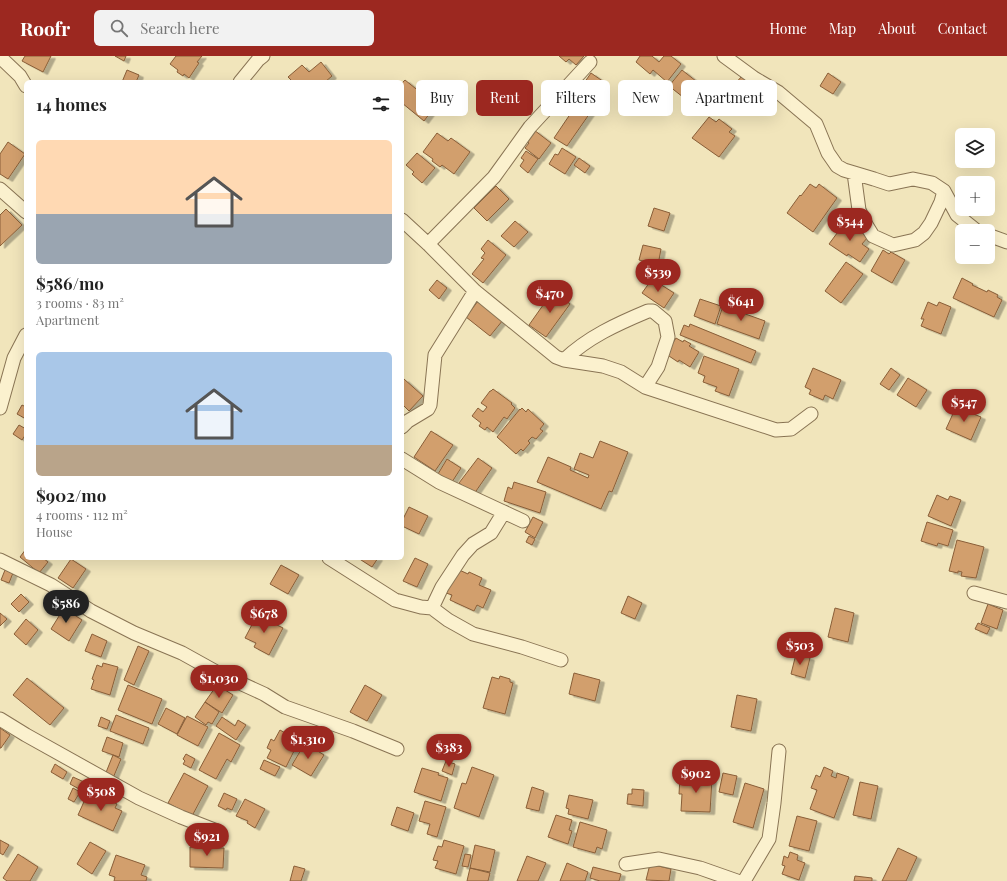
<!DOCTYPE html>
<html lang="en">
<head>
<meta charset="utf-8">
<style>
	:root { --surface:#fff; --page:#f2f2f2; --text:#222; --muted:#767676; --accent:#9c2820 }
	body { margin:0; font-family:"Playfair Display",serif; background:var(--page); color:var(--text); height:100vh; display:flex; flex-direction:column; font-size:15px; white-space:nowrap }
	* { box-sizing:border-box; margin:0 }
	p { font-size:13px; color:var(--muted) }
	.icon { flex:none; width:22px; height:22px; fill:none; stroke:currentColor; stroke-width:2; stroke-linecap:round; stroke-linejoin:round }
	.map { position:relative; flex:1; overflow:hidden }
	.side { position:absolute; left:24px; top:24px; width:380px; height:480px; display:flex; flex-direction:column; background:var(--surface); border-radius:6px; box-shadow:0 4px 16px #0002 }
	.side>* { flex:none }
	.guide { position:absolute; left:416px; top:24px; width:380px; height:36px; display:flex; gap:8px }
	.tools { position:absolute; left:955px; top:72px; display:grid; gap:8px }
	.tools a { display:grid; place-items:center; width:40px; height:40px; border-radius:6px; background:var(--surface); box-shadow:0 4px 16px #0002; font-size:20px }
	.price { position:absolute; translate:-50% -34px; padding:0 9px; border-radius:14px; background:var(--accent); color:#fff; font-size:13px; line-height:26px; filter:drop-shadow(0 1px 2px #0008) }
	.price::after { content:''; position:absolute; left:50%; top:24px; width:12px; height:9px; margin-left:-6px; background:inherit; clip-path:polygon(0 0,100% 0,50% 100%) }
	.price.current { background:#222; color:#fff }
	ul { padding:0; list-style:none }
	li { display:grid; align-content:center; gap:8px; height:212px; padding:0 12px }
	li span { display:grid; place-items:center; height:124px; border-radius:6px; color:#555 }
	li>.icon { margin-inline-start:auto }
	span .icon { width:72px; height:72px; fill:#fffc; stroke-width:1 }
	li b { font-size:17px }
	h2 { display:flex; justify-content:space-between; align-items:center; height:48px; padding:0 12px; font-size:17px }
	.chip { padding:0 14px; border-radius:6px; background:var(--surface); box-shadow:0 4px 16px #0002; font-size:14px; line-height:36px }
	.chip.current { background:var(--accent); color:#fff }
	header { display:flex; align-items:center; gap:24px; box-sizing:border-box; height:56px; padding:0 20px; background:var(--accent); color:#fff }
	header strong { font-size:19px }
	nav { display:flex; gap:22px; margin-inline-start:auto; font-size:14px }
	.search { width:280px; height:36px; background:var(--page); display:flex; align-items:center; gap:10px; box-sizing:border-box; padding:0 14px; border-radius:6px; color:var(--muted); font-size:15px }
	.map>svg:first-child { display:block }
</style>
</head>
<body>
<header>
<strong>Roofr</strong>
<div class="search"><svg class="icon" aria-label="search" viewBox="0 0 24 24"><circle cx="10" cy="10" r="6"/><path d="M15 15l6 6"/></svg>Search here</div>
<nav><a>Home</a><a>Map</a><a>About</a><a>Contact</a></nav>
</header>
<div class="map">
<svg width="1007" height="825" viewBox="0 0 1007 825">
	<defs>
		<filter id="shadow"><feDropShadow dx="4.5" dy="2.5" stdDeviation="0" flood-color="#0004"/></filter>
	</defs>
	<rect width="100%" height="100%" fill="#f1e5bb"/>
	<path fill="#d29f6d" stroke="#895e38" filter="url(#shadow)" d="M25,0H51L43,16L22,5Z
		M115,0H126L124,5Z
		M176,0H202L197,6L199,7L189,22L184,18L183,20L177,16L178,14L170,8Z
		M559,0H584L576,9L569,3L566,6Z
		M640,0H652L659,6L664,0H671L681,8L667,26L653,14L650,18L636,6Z
		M321,6L332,20L325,26H293L288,21L302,9L309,16Z
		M127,14L139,19L136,26H122Z
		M682,14L706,33L693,49L669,30Z
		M591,17L604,26L593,42L580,33Z
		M828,17L841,26L833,38L820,30Z
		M742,20L753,30L745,40L733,30Z
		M405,24L436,49L424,65L402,47V27Z
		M577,48L590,57L567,90L554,82Z
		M709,61L716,66L719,63L732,73L729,76L735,80L719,101L692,82Z
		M534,74L551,87L539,103L525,92L529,87L526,85Z
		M437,77L448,85L451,82L470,96L454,118L442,109L440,111L432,105L433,103L423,96Z
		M8,86L25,98L8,123L0,118V98Z
		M562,92L576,101L565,118L549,108L555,98L558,99Z
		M526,95L538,103L528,117L520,110L524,104L521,102Z
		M417,97L435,112L422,127L412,118L414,116L406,109Z
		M579,102L590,110L585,117L574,109Z
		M810,128L816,132L819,128L837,142L813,176L787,157L800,139L801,140Z
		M496,130L509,143L487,165L474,152Z
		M654,152L670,157L664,175L648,170Z
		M6,153L22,169L0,190V159Z
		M515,165L528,176L514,191L501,180Z
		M846,165L868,181L862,188L869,193L860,206L848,198L847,200L829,188Z
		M488,184L506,199L483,227L472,218L484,203L481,202L485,197L481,193Z
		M643,189L661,193L658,209L639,204Z
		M883,194L889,198L891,196L905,204L892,227L871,215Z
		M846,206L863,218L841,247L825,235Z
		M962,222L973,228L972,229L987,236L988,234L998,239L997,241L1002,244L994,261L953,242Z
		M652,223L674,237L664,252L642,237Z
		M437,224L447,232L439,243L429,234Z
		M553,235L570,248L546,281L529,269Z
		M700,243L721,250L715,268L694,260Z
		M478,245L503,264L490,280L466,261Z
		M928,246L937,250L939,246L951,251L941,278L921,270L924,263H921Z
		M723,250L765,265L759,283L717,268Z
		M690,268L756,295L751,307L680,279L684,269L689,271Z
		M676,282L683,286L684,284L691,288L689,290L699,296L690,311L679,304L678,306L666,298Z
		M704,300L739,313L729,340L715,335L717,331L703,326L705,320L698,317Z
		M813,312L841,324L833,343L825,339L823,344L809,338L811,334L805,331Z
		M891,312L900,319L889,334L880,328Z
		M908,322L927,334L916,351L897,339Z
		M404,323L423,340L409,355L402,348V326Z
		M493,333L512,347L511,348L515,352L507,363L504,361L493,376L487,371L485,374L479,370L481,367L472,360L478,352L483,356L487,351L481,347L490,335H491Z
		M22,349L26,351V363L17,358Z
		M956,351L981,361L971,384L946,373Z
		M522,352L526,356L528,353L544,368L540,373L543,375L536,383L532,381L528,385L530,387L523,395L521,393L516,398L497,381L520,353V354Z
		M19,369L26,373V378L22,384L13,378Z
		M431,375L453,389L435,415L414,401Z
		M600,385L628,396L612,436L609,435L601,453L537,426L548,401L571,411L570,414L588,422L589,419L574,413L580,397L593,402Z
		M478,402L492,412L474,438L459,427Z
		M447,403L461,412L452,426L438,418Z
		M514,426L546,436L540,457L504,445L508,431L512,433Z
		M937,439L948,444L950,440L961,444L951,470L928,460Z
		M409,451L428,460L419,478L402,470V465Z
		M533,461L543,466L535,482L525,476Z
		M927,466L953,474L948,490L938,487L937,490L921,485Z
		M529,480L535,483L532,489L526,486Z
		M957,484L984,491L976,522L961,520L962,516L958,515V517L949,515Z
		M26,493V502H43L48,506L39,517L20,501Z
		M358,502H378L372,511Z
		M415,502L428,508L417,531L403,525Z
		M71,503L86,513L73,532L58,522Z
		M281,509L299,519L288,538L270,528Z
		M457,513L468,518L469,516L482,522L479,529L491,534L483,552L477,549L474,555L450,544L452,539L446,537Z
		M5,514L13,517L9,527L1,524Z
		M21,538L29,546L19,556L11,548Z
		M628,540L642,547L635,563L621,557Z
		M988,548L1003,554L997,573L981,567Z
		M64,552L82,564L69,585L51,573Z
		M835,552L854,557L848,586L828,581Z
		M0,557L7,563L0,570Z
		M257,559L283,572L269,599L254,591L256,587L245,582Z
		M26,563L38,574L26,589L14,578Z
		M978,567L990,572L987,578L975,573Z
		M92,578L107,585L101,601L85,595Z
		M138,590L149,595L134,629L124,624Z
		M796,598L810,602L805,622L791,618Z
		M103,607L118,611L110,639L91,633L94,624L92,623L97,609L102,611Z
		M574,617L600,624L595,645L569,638Z
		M500,620L510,623V626L513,627L505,658L483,652L492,621L499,623Z
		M27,622L64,652L50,669L13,639Z
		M128,629L162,643L152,668L118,654Z
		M217,629L233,639L222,657L205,646Z
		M365,629L382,639L367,665L350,656Z
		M737,639L757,643L751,675L731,671Z
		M205,646L219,656L212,668L208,666L206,669L195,661Z
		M166,652L185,662L177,678L158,668Z
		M116,659L149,672L143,688L110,675Z
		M187,660L208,671L198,690L177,679Z
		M101,661L110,665L107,673L98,670Z
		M222,661L235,670L238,664L246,669L236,684L216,670Z
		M0,672L10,679L1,692H0Z
		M280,674L299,685L286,711L267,702L271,694L267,692L271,683L274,685Z
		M219,677L240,689L231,706L227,703L216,723L199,714Z
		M107,681L123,687L119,701L102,695Z
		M305,687L324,699L311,720L292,709Z
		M186,698L195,703L191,712L183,708L185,705L183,703Z
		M113,699L121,703L113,722L105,719Z
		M264,704L280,711L275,720L260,713Z
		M446,705L455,708L452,719L442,715Z
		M55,708L67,716L63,723L51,716Z
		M472,711L494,719L479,761L454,752L462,727L466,728Z
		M824,711L833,715L831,720L836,722L837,717L849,721L834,762L810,753L817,734L811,732L816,719L820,721Z
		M422,712L439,717L438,719L448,722L441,745L414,736Z
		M184,717L208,730L192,760L168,747Z
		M723,717L737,720L733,739L719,736Z
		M73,721L84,726L81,734L70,728Z
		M680,721L712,723L710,756L681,755L682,738H679Z
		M860,726L878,730L871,763L853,759Z
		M745,727L764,733L753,772L733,766Z
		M532,731L544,735L539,755L526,752Z
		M73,732L80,736L74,746L68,743Z
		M632,733L644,734L643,750L627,748L628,738H632Z
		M224,737L237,743L232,754L227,752L226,754L218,750Z
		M87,739L101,745L103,741L117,748L115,752L122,755L113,775L78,759Z
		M569,739L593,744L588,763L568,758L569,753L566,752Z
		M245,743L265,753L255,772L247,767L248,765L236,760Z
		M425,745L446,751L437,781L427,778L430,768L419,765Z
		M397,751L414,757L408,775L391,769Z
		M556,759L572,764L569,774L572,775L568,788L548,781Z
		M797,760L817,765L809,795L789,790Z
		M580,766L607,774L602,793L597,791L595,797L573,791Z
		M0,784L9,789L3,799L0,797Z
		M444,784L464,790L456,818L435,812L438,805L433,804L438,790L442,791Z
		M90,786L106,795L92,818L77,808Z
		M202,788H216V792H224L223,812L190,811V791L202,792Z
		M475,789L495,794L490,816L470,812Z
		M898,792L917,801L906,825H882Z
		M790,796L798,799L797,804L805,807L799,824L782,818L785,810L782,809L784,800L788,802Z
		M18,798L38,811L30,825H7L3,822Z
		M465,798L471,799L468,811L462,810Z
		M116,799L145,809L141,819L147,821L146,825H114L115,821L109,819Z
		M527,800L546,807L538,825H517Z
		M567,807L588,816L585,825H560Z
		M650,808L671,813L669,825L646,824Z
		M294,810L305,813L301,825H290Z
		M593,811L621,818L619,825H600L590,822Z
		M470,812L490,817L488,825H467Z
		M855,820L872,822V825H854Z"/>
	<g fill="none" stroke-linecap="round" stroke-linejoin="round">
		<defs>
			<path id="minor" d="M724,0L754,22L778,36L816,68L828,97L837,110L844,114L874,123L889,128L913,123L932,127L944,135L957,159L977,175
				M0,1L20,20L26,30
				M240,26L258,4L263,0
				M854,117L859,154L865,167L873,180L893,189L915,184L924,177L931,167L941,146L944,135
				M0,133L26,156
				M402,164L428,188L475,235L556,301L564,304L603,310L621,316L645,331L776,374L791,373L811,358
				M988,179L1007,186
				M428,188L494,121L530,71L590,6
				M564,304C588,281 617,268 648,255H653L665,265L668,281L658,311L645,331
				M0,352L14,302L26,279
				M402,371L408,365L428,353L430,349L435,299L475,235
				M402,403L439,426L523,465
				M329,502L395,544L421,551L432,552L448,564L473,578L522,591L561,604
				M0,504L51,529L91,555L134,577L182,597L218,617L264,638L285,651L353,675L397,693
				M974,537L1007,546
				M432,552L442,531L463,499L473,488L491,477L504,456
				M0,663L26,679L139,742L181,761L217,775
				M626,808L659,803L700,812L737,825
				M744,825L769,783L774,747L779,695"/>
		</defs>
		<use href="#minor" stroke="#897454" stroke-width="15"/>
		<use href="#minor" stroke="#fbf1ce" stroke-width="13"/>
	</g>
</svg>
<div class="tools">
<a><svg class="icon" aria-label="layers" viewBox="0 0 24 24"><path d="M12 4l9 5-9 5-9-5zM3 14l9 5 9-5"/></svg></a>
<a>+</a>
<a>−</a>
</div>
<b class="price" style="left:850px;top:186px">$544</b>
<b class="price" style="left:658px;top:237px">$539</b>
<b class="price" style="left:550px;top:258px">$470</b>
<b class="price" style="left:741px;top:266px">$641</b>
<b class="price" style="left:964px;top:367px">$547</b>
<b class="price current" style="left:66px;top:568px">$586</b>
<b class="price" style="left:264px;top:578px">$678</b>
<b class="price" style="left:800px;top:610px">$503</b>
<b class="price" style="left:219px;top:643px">$1,030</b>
<b class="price" style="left:308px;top:704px">$1,310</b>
<b class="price" style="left:449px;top:712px">$383</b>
<b class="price" style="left:696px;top:738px">$902</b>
<b class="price" style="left:101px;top:756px">$508</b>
<b class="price" style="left:207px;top:801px">$921</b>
<div class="guide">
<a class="chip">Buy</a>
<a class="chip current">Rent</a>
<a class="chip">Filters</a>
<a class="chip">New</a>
<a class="chip">Apartment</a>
</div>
<section class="side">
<h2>14 homes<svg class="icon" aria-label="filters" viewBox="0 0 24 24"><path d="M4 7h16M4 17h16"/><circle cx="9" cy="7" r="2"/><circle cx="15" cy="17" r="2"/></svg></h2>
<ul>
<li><span style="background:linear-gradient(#ffd9b3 60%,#9aa5b1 0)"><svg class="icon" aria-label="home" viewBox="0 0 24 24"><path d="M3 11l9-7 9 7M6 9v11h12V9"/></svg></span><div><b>$586/mo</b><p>3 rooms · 83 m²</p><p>Apartment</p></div></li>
<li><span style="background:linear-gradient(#a9c7e8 75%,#b9a48a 0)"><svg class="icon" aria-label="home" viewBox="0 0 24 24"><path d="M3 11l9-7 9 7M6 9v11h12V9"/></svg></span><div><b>$902/mo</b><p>4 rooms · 112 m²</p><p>House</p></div></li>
</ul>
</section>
</div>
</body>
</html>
